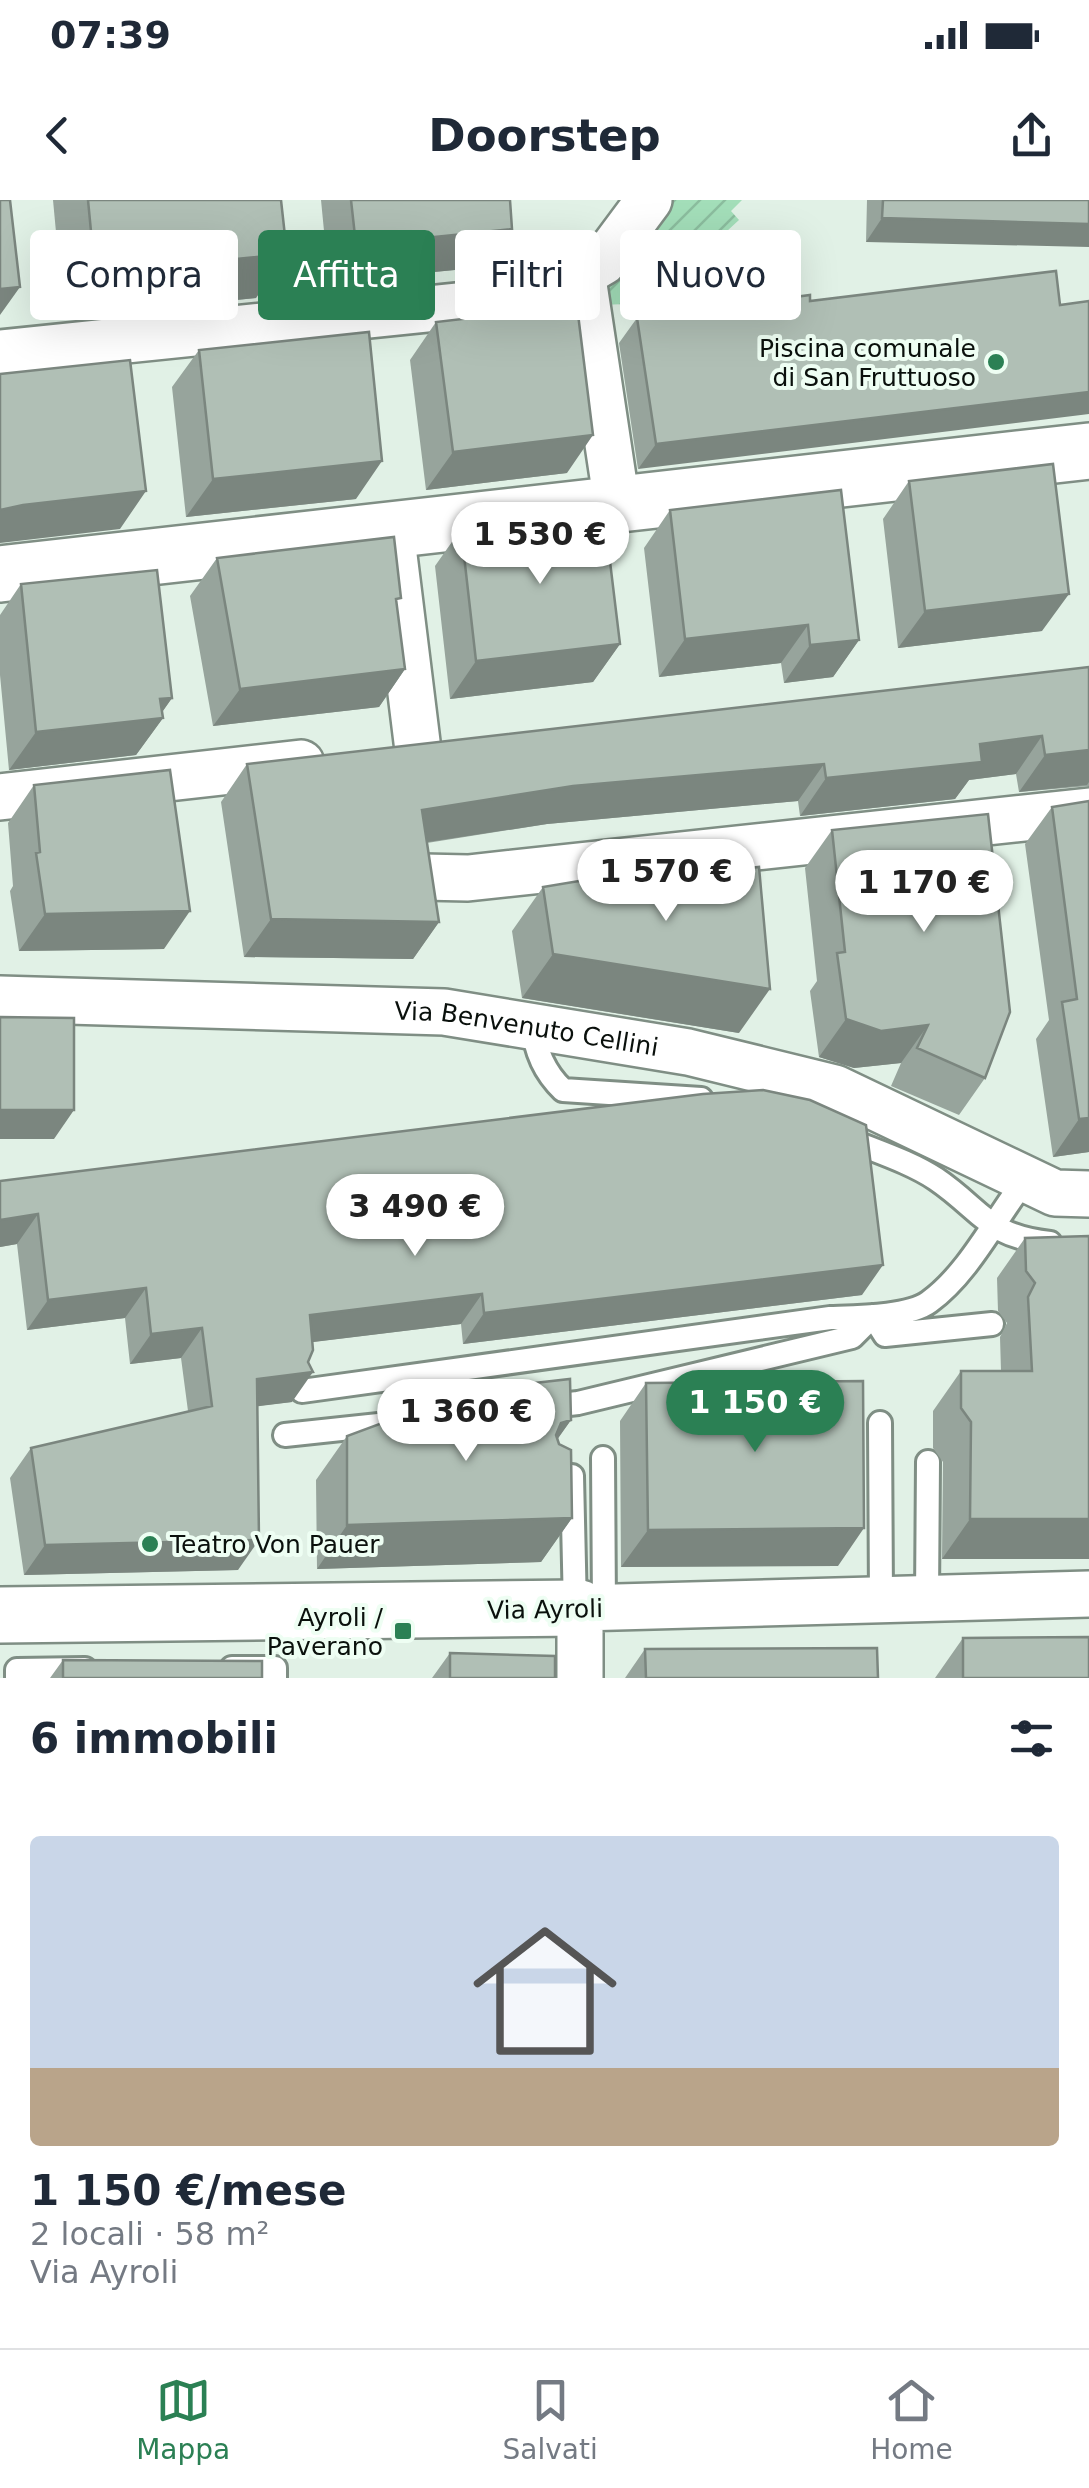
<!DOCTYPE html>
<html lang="it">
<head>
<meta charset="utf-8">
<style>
	:root { --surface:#fff; --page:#f2f2f3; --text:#1f2937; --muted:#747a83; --line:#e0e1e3; --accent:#2b8054 }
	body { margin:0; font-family:"DejaVu Sans",sans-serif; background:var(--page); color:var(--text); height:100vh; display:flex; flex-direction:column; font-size:38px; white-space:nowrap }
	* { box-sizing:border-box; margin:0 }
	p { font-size:32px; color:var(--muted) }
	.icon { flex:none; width:55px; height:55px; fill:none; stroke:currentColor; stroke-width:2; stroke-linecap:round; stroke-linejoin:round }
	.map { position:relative; height:1478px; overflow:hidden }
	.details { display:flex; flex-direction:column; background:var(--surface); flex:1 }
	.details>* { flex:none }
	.guide { position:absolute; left:30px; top:30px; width:1030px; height:90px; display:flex; gap:20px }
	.price { position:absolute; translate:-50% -85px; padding:0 22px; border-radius:35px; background:#fff; color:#222; font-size:32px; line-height:65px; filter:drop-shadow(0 2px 5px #0008) }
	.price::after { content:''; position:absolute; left:50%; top:60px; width:30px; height:22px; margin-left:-15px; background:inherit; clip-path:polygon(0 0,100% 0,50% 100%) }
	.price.current { background:var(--accent); color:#fff }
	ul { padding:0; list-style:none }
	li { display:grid; align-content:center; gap:20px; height:530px; padding:0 30px }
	li span { display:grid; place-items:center; height:310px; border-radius:10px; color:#555 }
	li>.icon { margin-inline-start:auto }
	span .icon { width:180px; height:180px; fill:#fffc; stroke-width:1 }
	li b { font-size:42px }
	h2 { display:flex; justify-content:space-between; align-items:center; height:120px; padding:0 30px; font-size:42px }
	.tag { padding:0 35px; border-radius:10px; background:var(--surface); box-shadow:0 10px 40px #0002; font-size:35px; line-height:90px }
	.tag.current { background:var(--accent); color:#fff }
	.status { display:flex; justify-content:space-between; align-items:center; height:70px; padding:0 50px; background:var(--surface); direction:ltr }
	.status svg { height:28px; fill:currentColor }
	header { display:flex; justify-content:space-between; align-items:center; height:130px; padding:0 30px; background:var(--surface); font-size:45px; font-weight:600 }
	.menu { display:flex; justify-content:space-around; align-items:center; height:140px; border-top:2px solid var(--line); background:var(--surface); font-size:28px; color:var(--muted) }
	.menu a { display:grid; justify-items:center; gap:5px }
	.menu .current { color:var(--accent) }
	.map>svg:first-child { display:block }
</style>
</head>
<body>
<div class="status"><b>07:39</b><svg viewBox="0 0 49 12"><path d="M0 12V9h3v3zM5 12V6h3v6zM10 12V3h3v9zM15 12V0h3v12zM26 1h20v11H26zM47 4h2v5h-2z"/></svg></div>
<header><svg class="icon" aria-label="back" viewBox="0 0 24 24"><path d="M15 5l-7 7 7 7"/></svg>Doorstep<svg class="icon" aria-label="share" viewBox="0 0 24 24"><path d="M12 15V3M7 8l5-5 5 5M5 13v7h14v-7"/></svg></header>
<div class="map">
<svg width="1089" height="1478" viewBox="0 0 1089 1478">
	<defs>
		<pattern id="garden-furrows" width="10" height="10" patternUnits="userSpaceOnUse" patternTransform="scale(2.5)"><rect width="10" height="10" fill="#a3deb9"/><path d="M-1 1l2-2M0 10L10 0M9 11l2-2" fill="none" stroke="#8bbd9e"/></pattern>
	</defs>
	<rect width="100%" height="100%" fill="#e1f1e6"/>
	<path fill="url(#garden-furrows)" d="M666,0H742L731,11L739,20L649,103L602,105L609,79Z"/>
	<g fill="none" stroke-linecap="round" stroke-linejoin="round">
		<defs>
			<path id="lane" d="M533,825C535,851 544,872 563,890L701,899
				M842,937C872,950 909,961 936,979C983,1011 986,1036 1050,1043
				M302,1191L830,1118C855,1117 909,1117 929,1102C969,1073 995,1019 1025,980
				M542,1207L578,1203L852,1137L873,1116L885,1135L992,1124
				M880,1223L881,1399
				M285,1235L510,1211
				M603,1258L604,1407
				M544,1278L572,1276L575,1409
				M927,1398L928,1262
				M232,1468H275V1478
				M17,1478V1470L85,1469"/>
			<g id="street">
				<path d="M583,78L617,304"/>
				<path d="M0,153L544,97L603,62L649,0"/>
				<path d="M392,339L418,550"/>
				<path d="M0,597L301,563"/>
				<path d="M423,677L468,678L1089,611"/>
				<path id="s1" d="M0,799L444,812L688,852L835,888L1055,993L1089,994"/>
				<path d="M580,1478V1408L1089,1394"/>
			</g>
			<path id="secondary" d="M0,374L1089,251
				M0,1415L580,1408"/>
		</defs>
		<use href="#lane" stroke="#7f8e84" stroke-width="28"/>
		<use href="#street" stroke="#7f8e84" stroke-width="50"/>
		<use href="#secondary" stroke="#7f8e84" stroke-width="60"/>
		<use href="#lane" stroke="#fff" stroke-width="22"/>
		<use href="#street" stroke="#fff" stroke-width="45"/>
		<use href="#secondary" stroke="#fff" stroke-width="55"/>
	</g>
	<path fill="#97a49c" d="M53,0H281L256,98L64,117Z
		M321,0H510L512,29L486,67L329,82Z
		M867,0H1089L866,42Z
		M810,95L638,269L619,143L637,118Z
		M436,122L567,273L426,290L410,160Z
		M199,150L356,299L186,317L172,187Z
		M909,281L1042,431L898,448L883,319Z
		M670,310L859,440L833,477L784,483L781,463L659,477L644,348Z
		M461,329L620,444L593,482L450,499L435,366Z
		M217,358L397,404L405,469L379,507L213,526L190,396Z
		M21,384L172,498L162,512L163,518L136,555L9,570L0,475V415Z
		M1089,467V586L1019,592L1016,574L969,580L955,599L800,616L798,601L547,624L427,643L439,722L413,759L244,757L221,602L247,564Z
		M34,585L164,749L19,751L10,691L13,686L8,623Z
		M1089,601V952L1053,957L1036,839L1049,820L1025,644L1052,607Z
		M832,630L985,878L959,915L891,886L901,863L854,868L819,857L810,791L817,781L805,668Z
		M543,687L739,833L522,798L512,731Z
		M0,981L862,1095L463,1144L461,1124L312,1142L292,1202L257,1206L238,1370L24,1375L10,1278L31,1248L188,1211L181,1158L130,1164L125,1118L27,1130L17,1044L0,1047Z
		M1089,1036V1359H942L943,1262L933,1248V1211L961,1171H1001L1000,1137L1007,1123L998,1111L997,1078L1025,1038Z
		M646,1183L838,1366L621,1367L620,1221Z
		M499,1187L571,1220L557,1239L572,1318L541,1362L317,1369L316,1280L347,1236L421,1216H479Z
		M963,1438L1089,1478H935Z
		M645,1449L878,1478H625Z
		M450,1453V1478H432Z
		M63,1460L262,1478H50Z"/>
	<path fill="#7b867f" d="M882,18L1089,24V47L866,42Z
		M512,29L486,67L329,82L356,45Z
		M287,54L256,98L64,117L95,73Z
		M20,87L0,115V89Z
		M1089,192V214L638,269L656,244Z
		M593,235L567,273L426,290L453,252Z
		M382,261L356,299L186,317L213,279Z
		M146,291L120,329L0,343V310L23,305Z
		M1069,394L1042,431L898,448L925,411Z
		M808,425L781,463L659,477L685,439Z
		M859,440L833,477L784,483L810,445Z
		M620,444L593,482L450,499L476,461Z
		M405,469L379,507L213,526L240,489Z
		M172,498L158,518H163L136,555L9,570L36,532L160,499Z
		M1042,536L1016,574L969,580L955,599L800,616L826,578L980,544Z
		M1089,550V582L1087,585L1019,592L1045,555Z
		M824,564L798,601L547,624L395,647L422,610L573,586Z
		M190,711L164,749L19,751L45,714Z
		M271,719L439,722L413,759L244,757Z
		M553,754L770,789L739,833L522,798Z
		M846,819L928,825L901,863L854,868L819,857Z
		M0,910H74L54,939H0Z
		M1089,918V952L1053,957L1079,919Z
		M38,1014L17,1044L0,1047V1020Z
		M883,1065L862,1095L463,1144L484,1113Z
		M146,1088L125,1118L27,1130L48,1100Z
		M482,1094L461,1124L289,1145L310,1115Z
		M202,1128L181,1158L130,1164L151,1134Z
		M313,1172L292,1202L236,1209L257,1179Z
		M571,1220L540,1264L561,1223Z
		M572,1318L541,1362L317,1369L347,1325Z
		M970,1319H1089V1359H942Z
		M864,1328L838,1366L621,1367L648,1330Z
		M259,1340L238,1370L24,1375L45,1345Z"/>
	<path fill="#b0bfb5" stroke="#7b867f" stroke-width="2.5" d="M0,0H10L20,87L0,89Z
		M88,0H281L287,54L95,73Z
		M351,0H510L512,29L356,45Z
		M883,0H1089V24L882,18Z
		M1056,71L1060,105L1089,101V192L656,244L637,118L810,95V101Z
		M577,106L593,235L453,252L436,122Z
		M369,132L382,261L213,279L199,150Z
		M130,160L146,291L23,305L0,310V174Z
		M1053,264L1069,394L925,411L909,281Z
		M841,290L859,440L810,445L808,425L685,439L670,310Z
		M604,312L620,444L476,461L461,329Z
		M394,337L401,398L396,399L405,469L240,489L217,358Z
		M157,370L172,498L160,499L163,518L36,532L21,384Z
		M1089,467V550L1045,555L1042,536L980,544L982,562L826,578L824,564L573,586L422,610L439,722L271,719L247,564Z
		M170,570L190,711L45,714L36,653L40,652L34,585Z
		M1089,601V918L1079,919L1062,802L1077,799L1052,607Z
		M988,614L1010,812L985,878L917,848L928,825L881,831L846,819L837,753L845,752L832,630Z
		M759,667L770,789L553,754L543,687L603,677L622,682Z
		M0,817L74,818V910H0Z
		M763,890L810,900L866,925L883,1065L484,1113L482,1094L310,1115L313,1150L308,1162L313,1172L257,1179L259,1340L45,1345L31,1248L212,1206L202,1128L151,1134L146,1088L48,1100L38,1014L0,1020V981L703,894Z
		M1089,1036V1319H970L971,1222L961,1208V1171H1032L1028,1097L1035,1083L1026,1071L1025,1038Z
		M570,1179L571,1220L561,1223L556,1235L559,1244L571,1250L572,1318L347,1325V1236L420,1209L421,1216H500L499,1187Z
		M863,1181L864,1328L648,1330L646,1183Z
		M1089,1437V1478H963V1438Z
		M877,1448L878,1478H646L645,1449Z
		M450,1453L555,1456V1478H450Z
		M63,1460L262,1461V1478H63Z"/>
	<g fill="#2b8054" stroke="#eefef3" stroke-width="4">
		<circle cx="996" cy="162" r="10"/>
		<circle cx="150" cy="1344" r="10"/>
		<rect x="393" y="1421" width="20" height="20" rx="5"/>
	</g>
	<g text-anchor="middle" stroke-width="8" stroke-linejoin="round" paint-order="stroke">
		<g font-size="25" fill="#0a100c" stroke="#eefef3" text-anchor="end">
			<text x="976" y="157">Piscina comunale<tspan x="976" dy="29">di San Fruttuoso</tspan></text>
			<text x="170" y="1353" text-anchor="start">Teatro Von Pauer</text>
			<text x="383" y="1426">Ayroli /<tspan x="383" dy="29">Paverano</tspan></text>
		</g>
		<g font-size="25" fill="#0a100c" stroke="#eefef3">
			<text dy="9" stroke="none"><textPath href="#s1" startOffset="528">Via Benvenuto Cellini</textPath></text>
			<text transform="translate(545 1409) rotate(-1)" y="9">Via Ayroli</text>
		</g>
	</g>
</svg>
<b class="price" style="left:540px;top:387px">1 530 €</b>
<b class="price" style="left:666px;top:724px">1 570 €</b>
<b class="price" style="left:924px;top:735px">1 170 €</b>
<b class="price" style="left:415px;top:1059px">3 490 €</b>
<b class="price current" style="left:755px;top:1255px">1 150 €</b>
<b class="price" style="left:466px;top:1264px">1 360 €</b>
<div class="guide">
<a class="tag">Compra</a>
<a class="tag current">Affitta</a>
<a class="tag">Filtri</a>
<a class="tag">Nuovo</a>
</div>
</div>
<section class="details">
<h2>6 immobili<svg class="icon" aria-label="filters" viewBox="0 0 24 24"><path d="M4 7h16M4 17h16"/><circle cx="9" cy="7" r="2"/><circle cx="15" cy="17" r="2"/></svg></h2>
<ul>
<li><span style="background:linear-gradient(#c9d6e8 75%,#b9a48a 0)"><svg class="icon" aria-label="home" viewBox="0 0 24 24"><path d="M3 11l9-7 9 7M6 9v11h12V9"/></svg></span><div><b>1 150 €/mese</b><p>2 locali · 58 m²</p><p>Via Ayroli</p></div></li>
</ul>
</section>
<nav class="menu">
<a class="current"><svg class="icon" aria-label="map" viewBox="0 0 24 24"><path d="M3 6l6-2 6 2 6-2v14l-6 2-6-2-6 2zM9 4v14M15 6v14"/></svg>Mappa</a>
<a><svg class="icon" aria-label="saved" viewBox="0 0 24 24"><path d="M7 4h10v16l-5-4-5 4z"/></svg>Salvati</a>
<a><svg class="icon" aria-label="home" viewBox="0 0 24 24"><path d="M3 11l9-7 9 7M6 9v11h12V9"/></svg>Home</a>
</nav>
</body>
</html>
